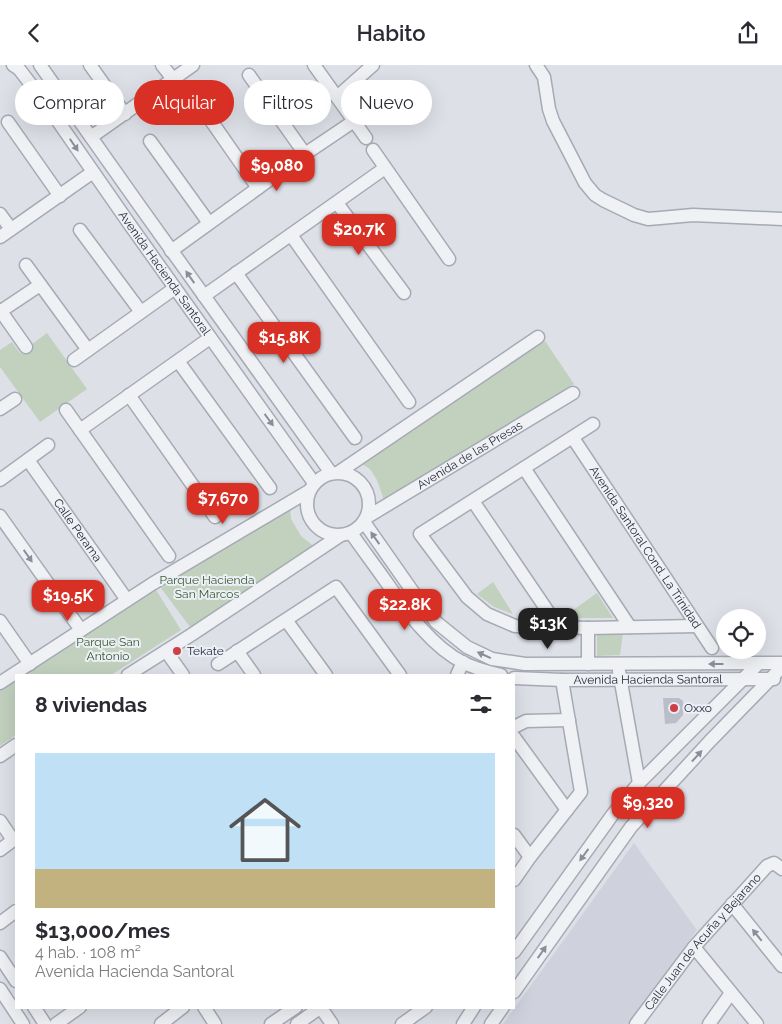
<!DOCTYPE html>
<html lang="es">
<head>
<meta charset="utf-8">
<style>
	:root { --surface:#fff; --page:#f7f7f7; --text:#2b2b33; --muted:#7c7c81; --accent:#d93025 }
	body { margin:0; font-family:Raleway,sans-serif; background:var(--page); color:var(--text); height:100vh; display:flex; flex-direction:column; font-size:19px; white-space:nowrap }
	* { box-sizing:border-box; margin:0 }
	p { font-size:16px; color:var(--muted) }
	.icon { flex:none; width:28px; height:28px; fill:none; stroke:currentColor; stroke-width:2; stroke-linecap:round; stroke-linejoin:round }
	.map { position:relative; flex:1; overflow:hidden }
	.sheet { position:absolute; left:15px; top:609px; width:500px; height:335px; display:flex; flex-direction:column; background:var(--surface); border-radius:0px; box-shadow:0 5px 20px #0002 }
	.sheet>* { flex:none }
	.top-card { position:absolute; left:15px; top:15px; width:500px; height:45px; display:flex; gap:10px }
	.controls { position:absolute; left:716px; top:544px; display:grid; gap:10px }
	.controls a { display:grid; place-items:center; width:50px; height:50px; border-radius:50%; background:var(--surface); box-shadow:0 5px 20px #0002; font-size:25px }
	.price { position:absolute; translate:-50% -42px; padding:0 11px; border-radius:10px; background:var(--accent); color:#fff; font-size:16px; line-height:32px; filter:drop-shadow(0 1px 2px #0008) }
	.price::after { content:''; position:absolute; left:50%; top:30px; width:15px; height:11px; margin-left:-8px; background:inherit; clip-path:polygon(0 0,100% 0,50% 100%) }
	.price.current { background:#222; color:#fff }
	ul { padding:0; list-style:none }
	li { display:grid; align-content:center; gap:10px; height:265px; padding:0 20px }
	li span { display:grid; place-items:center; height:155px; border-radius:0px; color:#555 }
	li>.icon { margin-inline-start:auto }
	span .icon { width:90px; height:90px; fill:#fffc; stroke-width:1 }
	li b { font-size:21px }
	h2 { display:flex; justify-content:space-between; align-items:center; height:60px; padding:0 20px; font-size:21px }
	.tag { padding:0 18px; border-radius:22px; background:var(--surface); box-shadow:0 5px 20px #0002; font-size:18px; line-height:45px }
	.tag.current { background:var(--accent); color:#fff }
	header { display:flex; justify-content:space-between; align-items:center; height:65px; padding:0 20px; background:var(--surface); font-size:22px; font-weight:600 }
	.map>svg:first-child { display:block }
</style>
</head>
<body>
<header><svg class="icon" aria-label="back" viewBox="0 0 24 24"><path d="M15 5l-7 7 7 7"/></svg>Habito<svg class="icon" aria-label="share" viewBox="0 0 24 24"><path d="M12 15V3M7 8l5-5 5 5M5 13v7h14v-7"/></svg></header>
<div class="map">
<svg width="782" height="959" viewBox="0 0 782 959">
	<rect width="100%" height="100%" fill="#dde0e7"/>
	<path fill="#cfd2dc" d="M634,778L697,865L628,959H503Z"/>
	<path fill="#c1d1be" d="M47,268L87,324L40,357L0,302V285L12,277L20,288Z
		M545,276L574,319L384,435L377,415L370,404L362,399L361,395Z
		M290,440L291,454L301,471L315,482L190,562L161,523Z
		M493,517L513,549L494,542L477,529Z
		M156,525L181,565L111,610H22Z
		M597,528L613,553H562Z
		M597,567L623,568L620,590L597,591Z
		M16,614V670L0,681V624Z"/>
	<path fill="#babec9" d="M663,633H679L683,636V650L676,658L665,659Z"/>
	<g fill="none" stroke-linecap="round" stroke-linejoin="round">
		<defs>
			<g id="minor">
				<path id="s1" d="M13,0L19,4L46,39L128,157L314,418"/>
				<path d="M40,0L139,140L331,408"/>
				<path d="M90,0L125,49"/>
				<path d="M162,0L173,14"/>
				<path d="M314,0L366,73"/>
				<path d="M536,0L544,12L549,44L553,56L585,118L595,130L603,135L634,150L648,154L660,153L693,150L782,154"/>
				<path d="M249,10L305,89"/>
				<path d="M337,32L373,0"/>
				<path d="M198,37L258,123"/>
				<path d="M8,57L60,131"/>
				<path d="M91,72L193,0"/>
				<path d="M150,76L209,158"/>
				<path d="M373,85L449,194"/>
				<path d="M337,138L404,228"/>
				<path d="M0,149L11,164"/>
				<path d="M80,165L141,247"/>
				<path d="M291,170L409,337"/>
				<path d="M0,172L93,107"/>
				<path d="M171,186L305,89L354,56"/>
				<path d="M26,200L88,285"/>
				<path d="M236,208L355,373"/>
				<path d="M204,231L385,103"/>
				<path d="M0,245L26,282"/>
				<path d="M1,246L40,220"/>
				<path d="M74,295L175,223"/>
				<path d="M178,296L270,423"/>
				<path d="M129,330L215,452"/>
				<path d="M0,344L15,334"/>
				<path d="M66,345L169,491"/>
				<path d="M593,359L420,469L467,532L487,549L515,561L588,563L697,561"/>
				<path d="M80,365L210,273"/>
				<path id="s2" d="M573,373L712,583"/>
				<path id="s3" d="M28,395L127,535"/>
				<path d="M524,403L630,562"/>
				<path d="M339,407L538,272"/>
				<circle cx="338" cy="439" r="31"/>
				<path d="M0,415L48,380"/>
				<path d="M473,436L551,551L561,562"/>
				<path d="M0,451L81,565"/>
				<path id="s4" d="M367,452L573,328"/>
				<path d="M364,457L413,527L436,557L467,582L492,594L525,599L782,598"/>
				<path d="M351,468C363,485 375,501 387,518C407,547 432,582 464,598C476,604 489,607 501,610"/>
				<path d="M286,555L326,610"/>
				<path d="M0,556L30,599"/>
				<path d="M588,563V599"/>
				<path d="M166,586L183,610"/>
				<path d="M237,586L254,610"/>
				<path d="M218,599L336,522L400,610"/>
				<path d="M619,606L639,718"/>
				<path d="M128,610L191,570L341,470"/>
				<path d="M457,610L463,597"/>
				<path id="s5" d="M514,613L562,615L774,614"/>
				<path d="M0,618L152,519L309,426"/>
				<path d="M514,662L526,656L569,655"/>
				<path d="M514,672L567,745"/>
				<path d="M0,691L16,680"/>
				<path d="M0,756L13,775"/>
				<path d="M514,770L530,792"/>
				<path d="M0,785L16,773"/>
				<path d="M514,815L530,792L581,727L562,615"/>
				<path d="M732,839L782,901"/>
				<path d="M0,858L16,846"/>
				<path d="M694,882L757,959"/>
				<path d="M514,887L613,749L639,718L758,599"/>
				<path d="M0,892L16,916"/>
				<path d="M0,924L23,959"/>
				<path d="M514,927L631,762L710,676L782,602"/>
				<path d="M34,942L45,959"/>
				<path d="M204,942L215,959"/>
				<path d="M321,943L332,959"/>
				<path d="M56,959L80,942"/>
				<path d="M161,959L183,942"/>
				<path d="M271,959L296,942"/>
				<path d="M297,959L321,942"/>
				<path d="M402,959L426,942"/>
				<path d="M463,959L474,942"/>
				<path d="M491,959L503,942"/>
				<path id="s6" d="M636,959L694,882L767,801L774,798L782,804"/>
				<path d="M709,959L731,928"/>
			</g>
		</defs>
		<use href="#minor" stroke="#a6aab4" stroke-width="15"/>
		<use href="#minor" stroke="#eff1f5" stroke-width="12"/>
	</g>
	<defs><path id="oneway-solid" d="M-6-.8H1V-3.2L6.5 0L1 3.2V.8H-6Z" transform="scale(1.25)"/></defs>
	<g fill="#8b8e99">
		<use href="#oneway-solid" transform="translate(74 80) rotate(56)"/>
		<use href="#oneway-solid" transform="translate(190 212) rotate(-125)"/>
		<use href="#oneway-solid" transform="translate(269 355) rotate(54)"/>
		<use href="#oneway-solid" transform="translate(375 473) rotate(-125)"/>
		<use href="#oneway-solid" transform="translate(28 491) rotate(55)"/>
		<use href="#oneway-solid" transform="translate(484 590) rotate(-156)"/>
		<use href="#oneway-solid" transform="translate(716 599) rotate(180)"/>
		<use href="#oneway-solid" transform="translate(697 691) rotate(-47)"/>
		<use href="#oneway-solid" transform="translate(584 790) rotate(126)"/>
		<use href="#oneway-solid" transform="translate(757 870) rotate(-129)"/>
		<use href="#oneway-solid" transform="translate(542 887) rotate(-55)"/>
	</g>
	<g fill="#cd4146" stroke="#eceff5" stroke-width="2">
		<circle cx="177" cy="586" r="5"/>
		<circle cx="674" cy="643" r="5"/>
	</g>
	<g text-anchor="middle" stroke-width="4" stroke-linejoin="round" paint-order="stroke">
		<g font-size="12" fill="#272c3d" stroke="#eceff5">
			<text dy="4" stroke="none"><textPath href="#s1" startOffset="258">Avenida Hacienda Santoral</textPath></text>
			<text dy="4" stroke="none"><textPath href="#s4" startOffset="120">Avenida de las Presas</textPath></text>
			<text dy="4" stroke="none"><textPath href="#s3" startOffset="86">Calle Perama</textPath></text>
			<text dy="4" stroke="none"><textPath href="#s2" startOffset="131">Avenida Santoral Cond. La Trinidad</textPath></text>
			<text dy="4" stroke="none"><textPath href="#s5" startOffset="134">Avenida Hacienda Santoral</textPath></text>
			<text dy="4" stroke="none"><textPath href="#s6" startOffset="106">Calle Juan de Acuña y Bejarano</textPath></text>
		</g>
		<g font-size="12" fill="#375934" stroke="#eceff5">
			<text x="207" y="519">Parque Hacienda<tspan x="207" dy="14">San Marcos</tspan></text>
			<text x="108" y="581">Parque San<tspan x="108" dy="14">Antonio</tspan></text>
		</g>
		<g font-size="12" fill="#272c3d" stroke="#eceff5" text-anchor="start">
			<text x="187" y="590">Tekate</text>
			<text x="684" y="647">Oxxo</text>
		</g>
	</g>
</svg>
<div class="controls">
<a><svg class="icon" aria-label="locate" viewBox="0 0 24 24"><circle cx="12" cy="12" r="6"/><path d="M12 2v4M12 18v4M2 12h4M18 12h4"/></svg></a>
</div>
<b class="price" style="left:277px;top:127px">$9,080</b>
<b class="price" style="left:359px;top:191px">$20.7K</b>
<b class="price" style="left:284px;top:299px">$15.8K</b>
<b class="price" style="left:223px;top:460px">$7,670</b>
<b class="price" style="left:68px;top:557px">$19.5K</b>
<b class="price" style="left:405px;top:566px">$22.8K</b>
<b class="price current" style="left:548px;top:585px">$13K</b>
<b class="price" style="left:648px;top:764px">$9,320</b>
<div class="top-card">
<a class="tag">Comprar</a>
<a class="tag current">Alquilar</a>
<a class="tag">Filtros</a>
<a class="tag">Nuevo</a>
</div>
<section class="sheet">
<h2>8 viviendas<svg class="icon" aria-label="filters" viewBox="0 0 24 24"><path d="M4 7h16M4 17h16"/><circle cx="9" cy="7" r="2"/><circle cx="15" cy="17" r="2"/></svg></h2>
<ul>
<li><span style="background:linear-gradient(#bfe0f5 75%,#c2b280 0)"><svg class="icon" aria-label="home" viewBox="0 0 24 24"><path d="M3 11l9-7 9 7M6 9v11h12V9"/></svg></span><div><b>$13,000/mes</b><p>4 hab. · 108 m²</p><p>Avenida Hacienda Santoral</p></div></li>
</ul>
</section>
</div>
</body>
</html>
